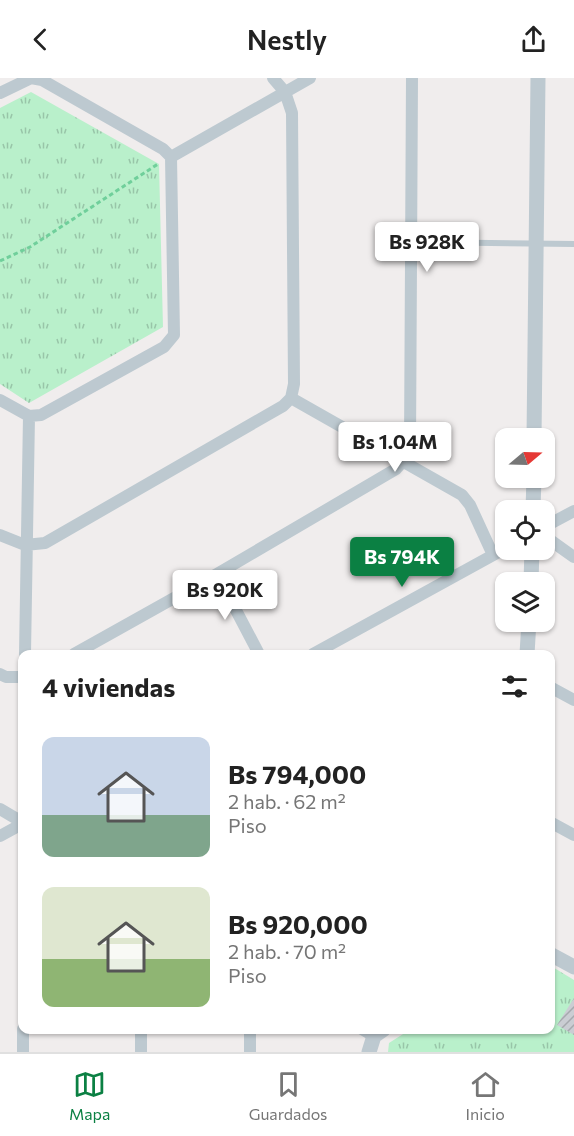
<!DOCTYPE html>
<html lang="es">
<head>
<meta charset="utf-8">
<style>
	:root { --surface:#fff; --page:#f6f6f6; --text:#222; --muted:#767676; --line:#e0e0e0; --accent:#0b8043 }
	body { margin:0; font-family:Commissioner,sans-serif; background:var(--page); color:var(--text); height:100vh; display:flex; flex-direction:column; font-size:22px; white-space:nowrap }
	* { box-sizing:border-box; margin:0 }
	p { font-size:20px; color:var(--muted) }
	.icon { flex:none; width:33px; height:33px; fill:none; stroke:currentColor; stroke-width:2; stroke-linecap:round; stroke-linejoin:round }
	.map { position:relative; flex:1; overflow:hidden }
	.side { position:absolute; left:18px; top:572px; width:537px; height:384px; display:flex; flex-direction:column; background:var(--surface); border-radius:12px; box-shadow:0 2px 4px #0004 }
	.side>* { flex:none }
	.needle { width:39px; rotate:71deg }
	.buttons { position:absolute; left:495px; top:350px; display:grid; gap:12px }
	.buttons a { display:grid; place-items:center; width:60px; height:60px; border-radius:12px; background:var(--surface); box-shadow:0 2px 4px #0004; font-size:30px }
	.price { position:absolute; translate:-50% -51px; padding:0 14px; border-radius:6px; background:#fff; color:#222; font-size:20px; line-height:39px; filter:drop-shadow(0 2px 3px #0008) }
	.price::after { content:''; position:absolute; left:50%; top:36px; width:18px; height:14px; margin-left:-9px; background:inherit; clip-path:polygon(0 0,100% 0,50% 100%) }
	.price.on { background:var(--accent); color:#fff }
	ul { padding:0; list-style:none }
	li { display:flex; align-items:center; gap:18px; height:150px; padding:0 24px }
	li span { display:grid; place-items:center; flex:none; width:168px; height:120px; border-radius:12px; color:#555 }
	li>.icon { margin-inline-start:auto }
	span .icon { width:72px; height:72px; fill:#fffc; stroke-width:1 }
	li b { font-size:26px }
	h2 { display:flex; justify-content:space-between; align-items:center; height:72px; padding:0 24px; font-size:26px }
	header { display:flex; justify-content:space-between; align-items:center; height:78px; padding:0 24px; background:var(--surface); font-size:27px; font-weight:600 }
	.tab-bar { display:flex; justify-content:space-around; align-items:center; height:84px; border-top:2px solid var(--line); background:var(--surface); font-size:16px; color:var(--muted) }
	.tab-bar a { display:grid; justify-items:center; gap:3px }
	.tab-bar .on { color:var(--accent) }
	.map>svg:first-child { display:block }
</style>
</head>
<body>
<header><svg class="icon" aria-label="back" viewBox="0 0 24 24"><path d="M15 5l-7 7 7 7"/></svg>Nestly<svg class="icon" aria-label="share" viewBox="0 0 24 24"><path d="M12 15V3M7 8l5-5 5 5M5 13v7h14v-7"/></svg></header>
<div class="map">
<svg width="574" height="974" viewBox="0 0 574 974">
	<defs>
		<pattern id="park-tufts" width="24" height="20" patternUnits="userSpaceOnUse" patternTransform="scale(1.5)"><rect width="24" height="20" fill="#b9f0cb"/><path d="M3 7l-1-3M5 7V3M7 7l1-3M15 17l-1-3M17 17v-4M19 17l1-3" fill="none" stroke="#98c5a8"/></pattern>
		<pattern id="building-hatch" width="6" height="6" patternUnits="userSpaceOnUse" patternTransform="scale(1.5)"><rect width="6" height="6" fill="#cacdd3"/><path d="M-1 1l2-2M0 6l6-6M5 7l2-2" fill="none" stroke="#a6a9ae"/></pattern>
	</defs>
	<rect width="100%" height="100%" fill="#f0eded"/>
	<path fill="url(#park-tufts)" d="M31,14L159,86L163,249L29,325L0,306V30Z
		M551,888L574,902V974H388L389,965L411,951H550Z"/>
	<path fill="url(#building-hatch)" d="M574,920V957L557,947Z"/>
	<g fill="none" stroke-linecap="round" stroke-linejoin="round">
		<path stroke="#70cf9b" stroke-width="3" stroke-dasharray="4.5 3" stroke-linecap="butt" d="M0,183L30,169L158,86"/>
		<path stroke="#bdc9d0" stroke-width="6" d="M412,164L574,166"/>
		<path stroke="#bdc9d0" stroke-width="12" d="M0,15L31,0
			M171,79L310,0
			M291,320L462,417L470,427L493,477
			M0,322L29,338L41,337L164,269L174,257L171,79L163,71L42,2L31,0
			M544,449L574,433
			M544,451L550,462L574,479
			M0,457L25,467L45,465L283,328L291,320L294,306L292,35L285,14L273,0
			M217,496L259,576
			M25,576L29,338
			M74,576L217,496L396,391L404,382L410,368L412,0
			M313,576L506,470
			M0,596L6,599H22
			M550,609L574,622
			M0,731L22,744
			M550,744L574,757
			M0,758L22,746
			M362,951L374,958
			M23,974V951
			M141,974V951
			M250,974V951"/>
		<path stroke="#bdc9d0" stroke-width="15" d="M534,360L538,0
			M533,432L534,399
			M531,504L532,471
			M527,576L529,543
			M550,876L574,889
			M369,974L374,958L384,951"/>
	</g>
</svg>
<div class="buttons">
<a><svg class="needle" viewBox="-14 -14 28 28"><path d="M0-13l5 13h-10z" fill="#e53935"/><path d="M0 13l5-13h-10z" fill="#767676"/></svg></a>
<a><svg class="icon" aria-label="locate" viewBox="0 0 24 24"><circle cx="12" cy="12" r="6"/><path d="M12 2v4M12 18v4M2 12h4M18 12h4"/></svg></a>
<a><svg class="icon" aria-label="layers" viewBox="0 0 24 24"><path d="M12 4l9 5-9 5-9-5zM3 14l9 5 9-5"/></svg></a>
</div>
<b class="price" style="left:427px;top:195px">Bs 928K</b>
<b class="price" style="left:395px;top:395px">Bs 1.04M</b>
<b class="price on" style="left:402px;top:510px">Bs 794K</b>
<b class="price" style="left:225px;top:543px">Bs 920K</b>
<section class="side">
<h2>4 viviendas<svg class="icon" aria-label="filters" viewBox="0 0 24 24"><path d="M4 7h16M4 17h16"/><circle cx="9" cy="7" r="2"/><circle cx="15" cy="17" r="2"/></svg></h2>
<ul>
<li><span style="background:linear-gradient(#c9d6e8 65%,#7fa58c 0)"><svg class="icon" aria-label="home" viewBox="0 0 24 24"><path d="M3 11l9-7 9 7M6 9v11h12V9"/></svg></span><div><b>Bs 794,000</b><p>2 hab. · 62 m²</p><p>Piso</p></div></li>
<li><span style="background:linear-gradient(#dfe7d0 60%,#8fb573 0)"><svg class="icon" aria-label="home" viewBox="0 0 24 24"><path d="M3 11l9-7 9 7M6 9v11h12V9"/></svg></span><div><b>Bs 920,000</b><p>2 hab. · 70 m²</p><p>Piso</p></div></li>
</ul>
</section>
</div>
<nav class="tab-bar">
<a class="on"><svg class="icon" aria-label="map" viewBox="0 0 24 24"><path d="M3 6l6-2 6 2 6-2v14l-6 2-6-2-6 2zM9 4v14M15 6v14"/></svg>Mapa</a>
<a><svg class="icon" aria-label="saved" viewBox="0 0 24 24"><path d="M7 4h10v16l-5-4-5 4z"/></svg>Guardados</a>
<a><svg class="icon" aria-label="home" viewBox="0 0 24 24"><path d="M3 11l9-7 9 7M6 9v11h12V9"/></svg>Inicio</a>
</nav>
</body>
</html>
